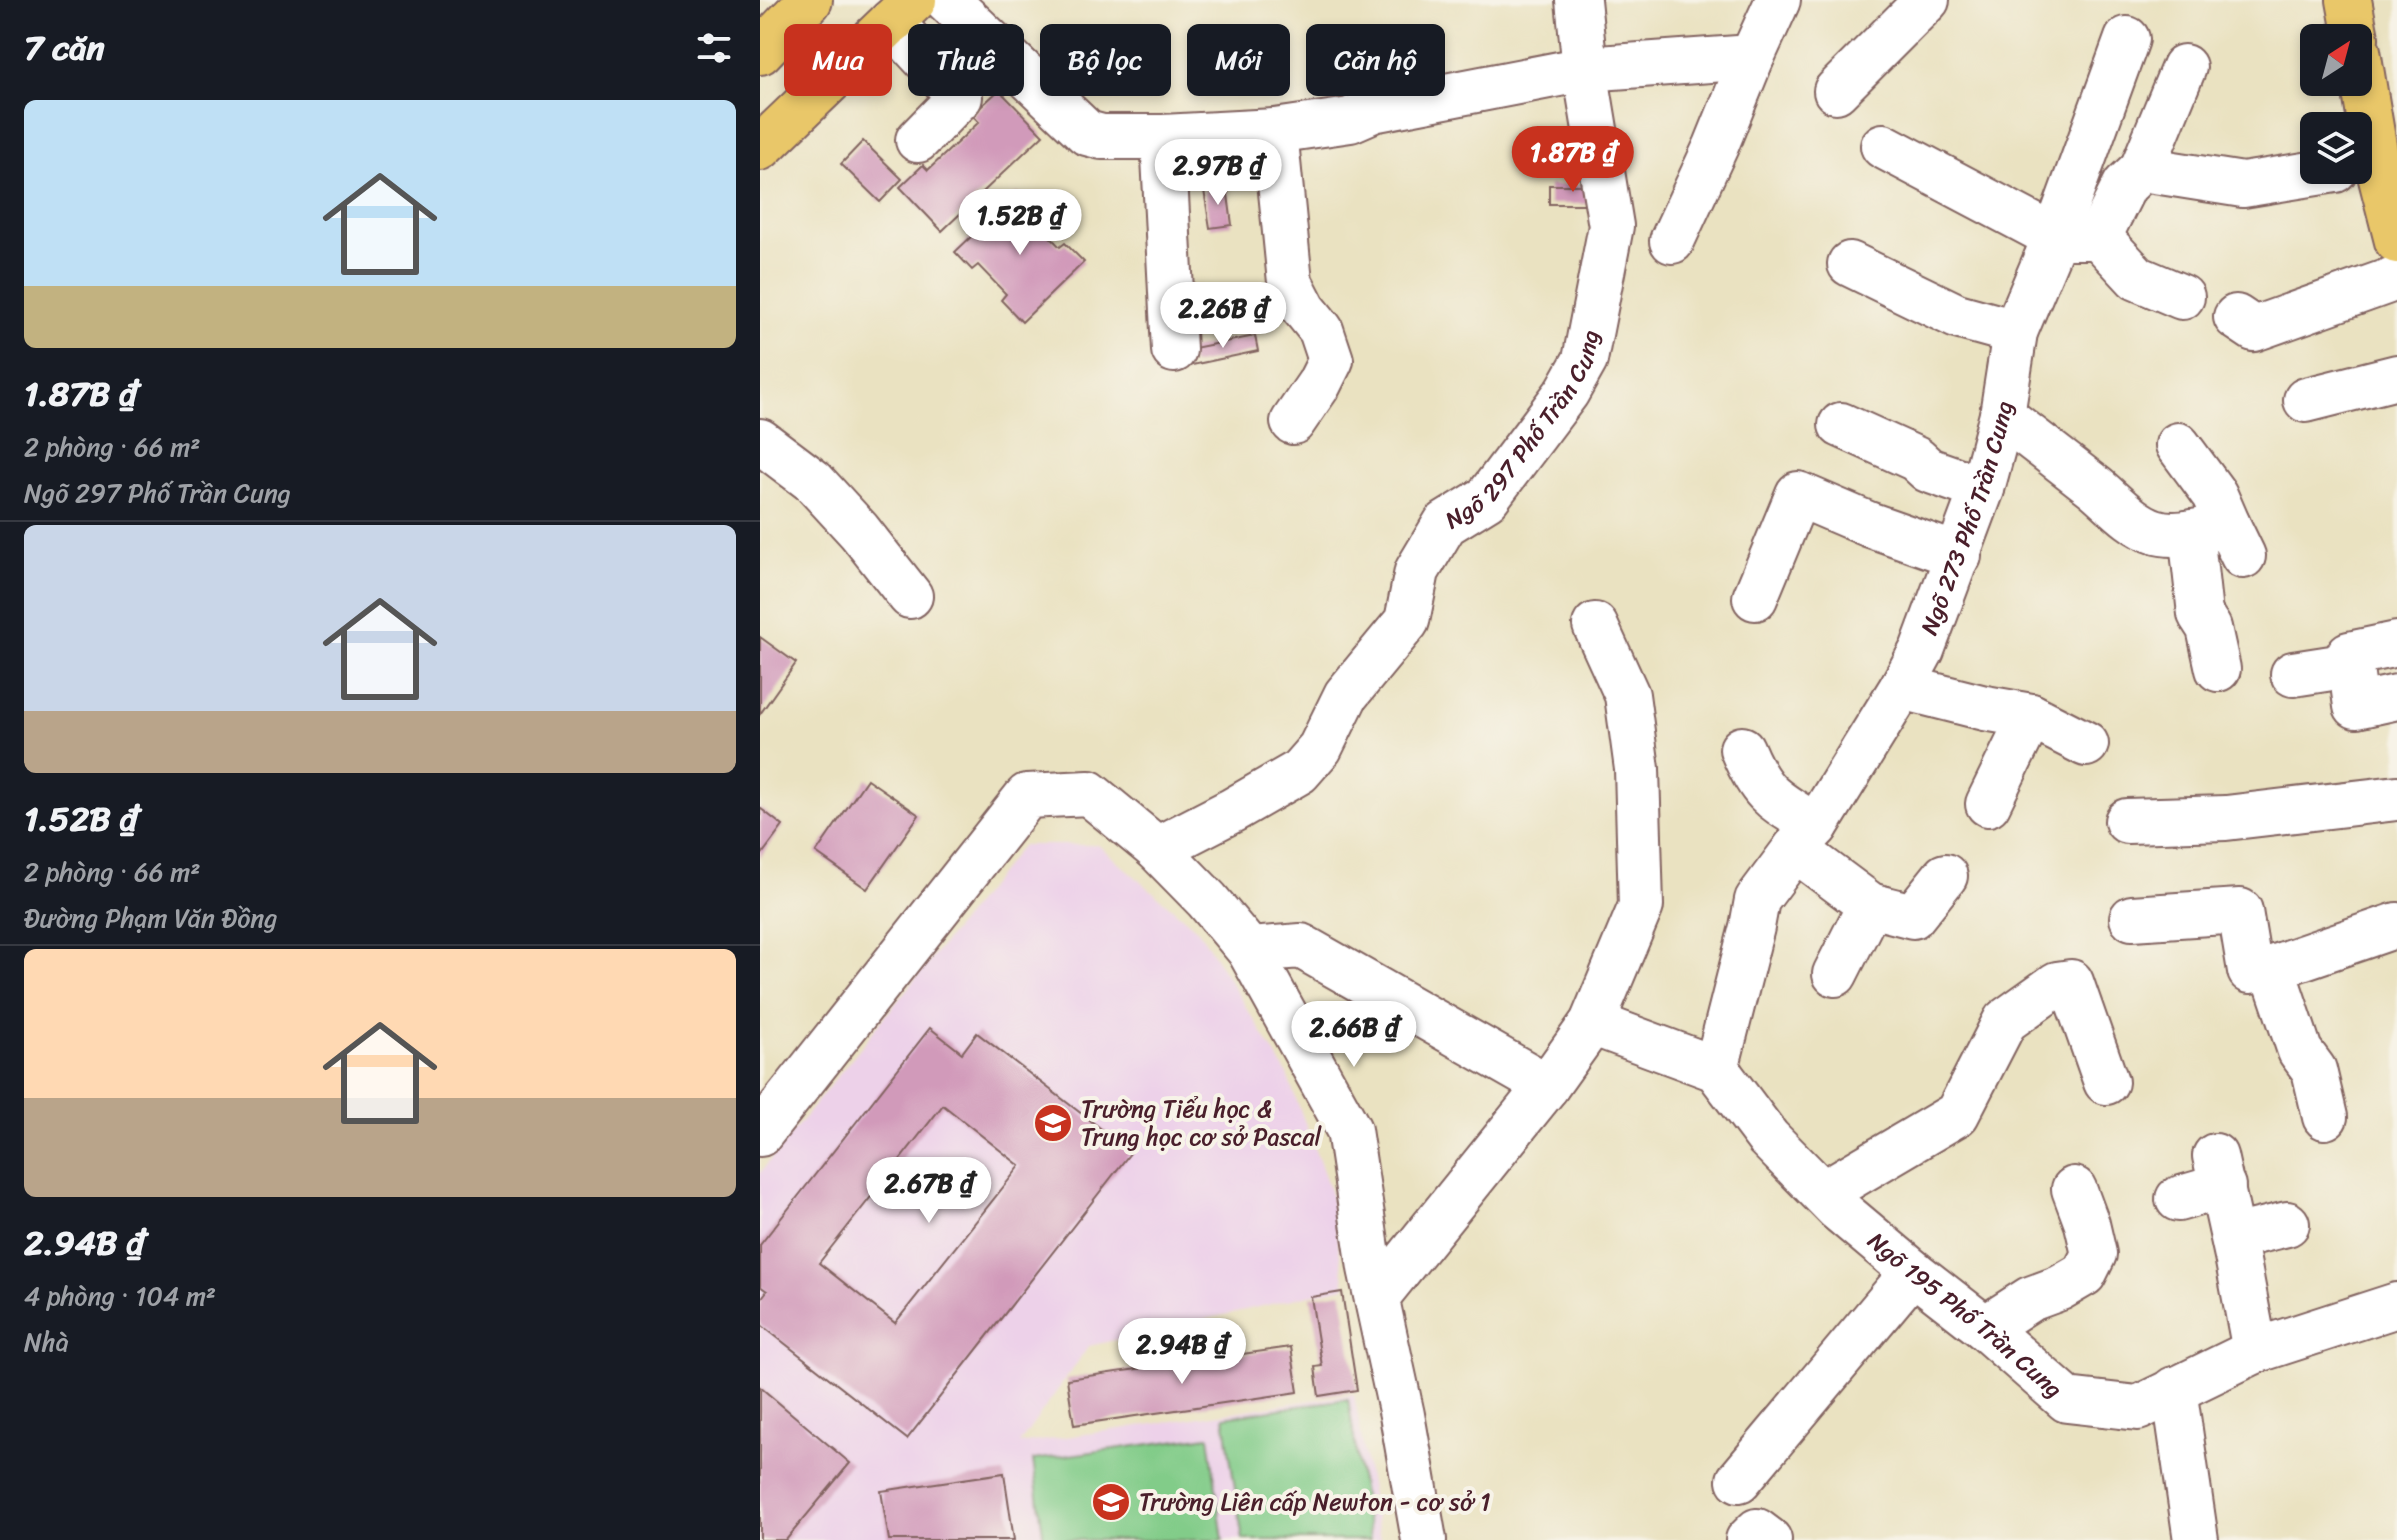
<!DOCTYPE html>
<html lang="vi">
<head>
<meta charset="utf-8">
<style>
	:root { --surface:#171b24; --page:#242831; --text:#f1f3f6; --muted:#9ea1a6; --line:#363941; --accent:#c8321e }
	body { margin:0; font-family:Sriracha,sans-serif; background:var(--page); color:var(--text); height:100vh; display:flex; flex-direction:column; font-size:30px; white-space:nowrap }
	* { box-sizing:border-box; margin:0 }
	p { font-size:26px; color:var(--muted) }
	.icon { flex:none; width:44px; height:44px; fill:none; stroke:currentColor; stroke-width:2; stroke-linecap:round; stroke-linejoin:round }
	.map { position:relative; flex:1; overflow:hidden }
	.sheet { display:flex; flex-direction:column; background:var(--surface); width:760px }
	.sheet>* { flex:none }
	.top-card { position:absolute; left:24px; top:24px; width:760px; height:72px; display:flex; gap:16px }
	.needle { width:52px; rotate:36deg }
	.controls { position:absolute; left:1540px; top:24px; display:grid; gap:16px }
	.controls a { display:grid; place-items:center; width:72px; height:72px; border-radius:12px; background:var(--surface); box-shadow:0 4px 12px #0003; font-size:40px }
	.price { position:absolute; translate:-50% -68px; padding:0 18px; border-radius:28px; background:#fff; color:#222; font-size:26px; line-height:52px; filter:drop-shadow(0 2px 4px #0008) }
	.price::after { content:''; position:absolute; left:50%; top:48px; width:24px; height:18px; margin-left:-12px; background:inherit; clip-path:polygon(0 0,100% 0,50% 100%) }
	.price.active { background:var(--accent); color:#fff }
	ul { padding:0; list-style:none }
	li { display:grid; align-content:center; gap:16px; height:424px; padding:0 24px }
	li+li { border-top:2px solid var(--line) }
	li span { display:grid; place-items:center; height:248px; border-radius:12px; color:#555 }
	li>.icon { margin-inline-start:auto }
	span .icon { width:144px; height:144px; fill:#fffc; stroke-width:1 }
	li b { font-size:34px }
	h2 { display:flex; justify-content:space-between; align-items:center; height:96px; padding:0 24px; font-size:34px }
	.pill { padding:0 28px; border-radius:12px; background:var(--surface); box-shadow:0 4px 12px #0003; font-size:28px; line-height:72px }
	.pill.active { background:var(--accent); color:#fff }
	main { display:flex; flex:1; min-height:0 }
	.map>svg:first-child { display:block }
</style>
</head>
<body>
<main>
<section class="sheet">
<h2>7 căn<svg class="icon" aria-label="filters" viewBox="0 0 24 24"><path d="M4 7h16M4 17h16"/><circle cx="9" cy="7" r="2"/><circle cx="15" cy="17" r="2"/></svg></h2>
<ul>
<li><span style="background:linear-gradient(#bfe0f5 75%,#c2b280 0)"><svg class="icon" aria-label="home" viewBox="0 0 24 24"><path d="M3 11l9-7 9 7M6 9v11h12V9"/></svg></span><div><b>1.87B ₫</b><p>2 phòng · 66 m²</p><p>Ngõ 297 Phố Trần Cung</p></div></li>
<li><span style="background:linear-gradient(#c9d6e8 75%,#b9a48a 0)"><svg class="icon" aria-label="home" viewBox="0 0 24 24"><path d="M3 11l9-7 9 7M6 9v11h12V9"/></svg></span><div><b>1.52B ₫</b><p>2 phòng · 66 m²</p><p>Đường Phạm Văn Đồng</p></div></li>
<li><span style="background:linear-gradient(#ffd9b3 60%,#b9a48a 0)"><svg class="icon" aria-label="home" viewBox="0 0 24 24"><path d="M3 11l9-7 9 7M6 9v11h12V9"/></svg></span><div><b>2.94B ₫</b><p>4 phòng · 104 m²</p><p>Nhà</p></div></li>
</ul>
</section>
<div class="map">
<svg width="1637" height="1540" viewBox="0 0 1637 1540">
	<rect width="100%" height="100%" fill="#f7f3e8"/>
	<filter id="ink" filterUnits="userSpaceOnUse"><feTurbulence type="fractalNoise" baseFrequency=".0125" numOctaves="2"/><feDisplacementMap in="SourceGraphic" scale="16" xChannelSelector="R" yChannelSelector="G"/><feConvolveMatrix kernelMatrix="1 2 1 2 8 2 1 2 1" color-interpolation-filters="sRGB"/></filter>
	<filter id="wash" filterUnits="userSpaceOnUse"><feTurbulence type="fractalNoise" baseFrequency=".006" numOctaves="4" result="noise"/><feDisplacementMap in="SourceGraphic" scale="32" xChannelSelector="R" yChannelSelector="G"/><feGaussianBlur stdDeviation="1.8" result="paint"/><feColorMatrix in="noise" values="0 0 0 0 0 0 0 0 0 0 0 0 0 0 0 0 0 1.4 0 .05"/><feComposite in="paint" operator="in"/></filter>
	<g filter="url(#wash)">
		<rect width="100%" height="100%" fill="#eae2c1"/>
		<path fill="#edd1e9" d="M262,845H338L439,931L526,1072L570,1190L585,1287L329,1346L259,1444L594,1394L620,1540H0V1173Z"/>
		<path fill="#82cc89" stroke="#66765a" stroke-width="2" d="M588,1399L610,1540H483L464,1417Z
			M449,1436L463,1540H284L273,1460Z"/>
		<g id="blocks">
			<path fill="#d19aba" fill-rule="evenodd" d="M239,90L283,135L182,231L140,187L163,165L168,170L219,122L212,115Z
				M103,141L142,179L120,202L81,164Z
				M789,185H837V204H789Z
				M467,187L472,225L450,228L444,190Z
				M257,193L274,211L269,215L300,247L305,243L324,262L262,322L241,300L246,294L218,265L212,270L195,252Z
				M495,336L498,351L432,365L429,349Z
				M0,637L36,663L0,714Z
				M107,779L159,815L107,889L56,853Z
				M0,808L23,826L0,857Z
				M170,1028L202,1053L217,1033L371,1152L147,1439L0,1324V1300L7,1291L0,1286V1245ZM183,1105L260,1166L135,1323L59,1263Z
				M582,1292L597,1390L559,1396L555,1367L562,1366L551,1297Z
				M531,1347L538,1392L314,1425L307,1379Z
				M0,1387L90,1463L26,1540H0Z
				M244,1473L254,1540H129L121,1491Z"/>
		</g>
	</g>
	<g filter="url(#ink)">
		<use href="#blocks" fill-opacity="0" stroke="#826360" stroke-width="2"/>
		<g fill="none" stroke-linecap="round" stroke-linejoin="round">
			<defs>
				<g id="minor">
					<path d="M187,0L327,133L342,137H403L515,131L590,120L613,110L825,69L992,57"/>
					<path d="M131,22L200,97L158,140"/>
					<path d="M1076,91L1167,0"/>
					<path d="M515,131L530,282L544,309L561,330L571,360L559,384L533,422"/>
					<path d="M403,137L414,350"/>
					<path d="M1123,146L1295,237L1367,39"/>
					<path d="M1382,169L1424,67"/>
					<path d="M1339,237L1377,278L1422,297"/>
					<path d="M912,241L956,146L992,57L1018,0"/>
					<path d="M1090,264L1197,316L1255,332"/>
					<path d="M1476,317L1494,329L1637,278"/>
					<path d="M1546,400L1637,377"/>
					<path d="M1242,415C1273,439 1304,463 1335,487C1353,502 1372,524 1394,531C1416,539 1446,529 1468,525L1483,556"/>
					<path d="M1081,425L1156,459L1168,470L1222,489"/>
					<path d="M0,441L53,481L99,531L150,596"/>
					<path d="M1418,445L1455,495L1468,525"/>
					<path d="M1431,532L1440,614L1449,628L1458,669"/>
					<path d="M995,598L1038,494L1108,524L1199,556"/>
					<path d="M1637,644L1589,654L1596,706L1637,697"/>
					<path d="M1533,674L1591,665"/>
					<path d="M1142,687L1225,708L1271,716L1326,744"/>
					<path d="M982,749C1002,797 1014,800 1056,826"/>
					<path d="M1228,804L1271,716"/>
					<path d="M1367,821L1466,818L1637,798"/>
					<path id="s1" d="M397,849L473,810L539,772L560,748L586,695L647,621L657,571L685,524L727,498L807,392L825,360L851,226L825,69L818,0"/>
					<path d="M1035,849L1110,905L1153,916L1185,876"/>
					<path d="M1372,918L1480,911L1490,971L1512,968"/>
					<path d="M489,950L541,946L787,1086"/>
					<path d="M1075,974L1110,905"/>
					<path id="s2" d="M832,1023L956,1069L1008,1138L1078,1209L1153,1272L1225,1328L1307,1400L1378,1408L1495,1351L1637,1305"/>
					<path id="s3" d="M956,1069L992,927L997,900L1035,849L1056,826L1142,687L1162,650L1222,489L1242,415L1255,332L1295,237H1339L1365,185L1382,169L1483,185L1575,170"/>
					<path d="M1565,1117L1554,1070L1540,1051L1512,968L1637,925"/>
					<path d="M0,1134L267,796L329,793L397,849L447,900L489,950L589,1130L610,1268L642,1415L664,1540"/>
					<path d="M1455,1156L1477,1256L1495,1351"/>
					<path d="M1063,1193L1197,1114L1245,1021L1297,984L1311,982L1346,1082"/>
					<path d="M1418,1199L1463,1186"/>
					<path d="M1474,1237L1527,1224"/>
					<path d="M617,1297L787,1086L832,1023L881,906L877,769L867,695L835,625"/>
					<path d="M1225,1328L1270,1299L1300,1288L1324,1274L1334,1254L1327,1224L1314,1189"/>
					<path d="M1414,1389L1436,1540"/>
					<path d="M979,1480L1153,1272"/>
					<path d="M988,1540L997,1531L1009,1540"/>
				</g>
				<path id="major" d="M1589,0L1596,38
					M1598,51L1617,163L1637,241
					M0,148L154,0"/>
				<path id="highway" d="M0,52L50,0"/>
			</defs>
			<use href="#minor" stroke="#826360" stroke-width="48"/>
			<use href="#major" stroke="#826360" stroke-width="48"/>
			<use href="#highway" stroke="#826360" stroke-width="48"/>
			<use href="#minor" stroke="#fff" stroke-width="44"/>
			<use href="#major" stroke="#e9c769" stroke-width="44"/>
			<use href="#highway" stroke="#e9c769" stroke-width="44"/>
		</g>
	</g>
	<defs>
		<symbol id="school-disc" viewBox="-11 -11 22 22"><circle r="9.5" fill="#c8321e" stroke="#f7f3e8"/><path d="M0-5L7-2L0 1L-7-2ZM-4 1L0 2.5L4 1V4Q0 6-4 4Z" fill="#fff"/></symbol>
	</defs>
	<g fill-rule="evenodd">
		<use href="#school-disc" x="271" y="1101" width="44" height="44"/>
		<use href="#school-disc" x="329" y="1480" width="44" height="44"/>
	</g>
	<g text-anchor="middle" stroke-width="8" stroke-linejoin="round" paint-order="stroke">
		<g font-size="24" fill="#4a1f2b" stroke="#f7f3e8">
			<text dy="8" stroke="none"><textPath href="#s1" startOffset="580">Ngõ 297 Phố Trần Cung</textPath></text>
			<text dy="8" stroke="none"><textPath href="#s3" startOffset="614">Ngõ 273 Phố Trần Cung</textPath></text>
			<text dy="8" stroke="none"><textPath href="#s2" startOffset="484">Ngõ 195 Phố Trần Cung</textPath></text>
		</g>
		<g font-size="24" fill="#4a1f2b" stroke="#f7f3e8" text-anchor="start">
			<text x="321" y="1117">Trường Tiểu học &amp;<tspan x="321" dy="28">Trung học cơ sở Pascal</tspan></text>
			<text x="379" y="1510">Trường Liên cấp Newton - cơ sở 1</text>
		</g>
	</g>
</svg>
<div class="controls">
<a><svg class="needle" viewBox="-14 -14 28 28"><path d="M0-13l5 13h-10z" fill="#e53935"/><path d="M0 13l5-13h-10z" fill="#9ea1a6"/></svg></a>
<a><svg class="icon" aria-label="layers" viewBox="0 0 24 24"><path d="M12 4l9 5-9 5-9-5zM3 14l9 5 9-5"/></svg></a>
</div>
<b class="price active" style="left:813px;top:194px">1.87B ₫</b>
<b class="price" style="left:458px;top:207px">2.97B ₫</b>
<b class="price" style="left:260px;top:257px">1.52B ₫</b>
<b class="price" style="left:463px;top:350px">2.26B ₫</b>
<b class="price" style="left:594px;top:1069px">2.66B ₫</b>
<b class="price" style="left:169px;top:1225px">2.67B ₫</b>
<b class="price" style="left:422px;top:1386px">2.94B ₫</b>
<div class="top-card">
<a class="pill active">Mua</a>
<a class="pill">Thuê</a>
<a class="pill">Bộ lọc</a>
<a class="pill">Mới</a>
<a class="pill">Căn hộ</a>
</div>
</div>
</main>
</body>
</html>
